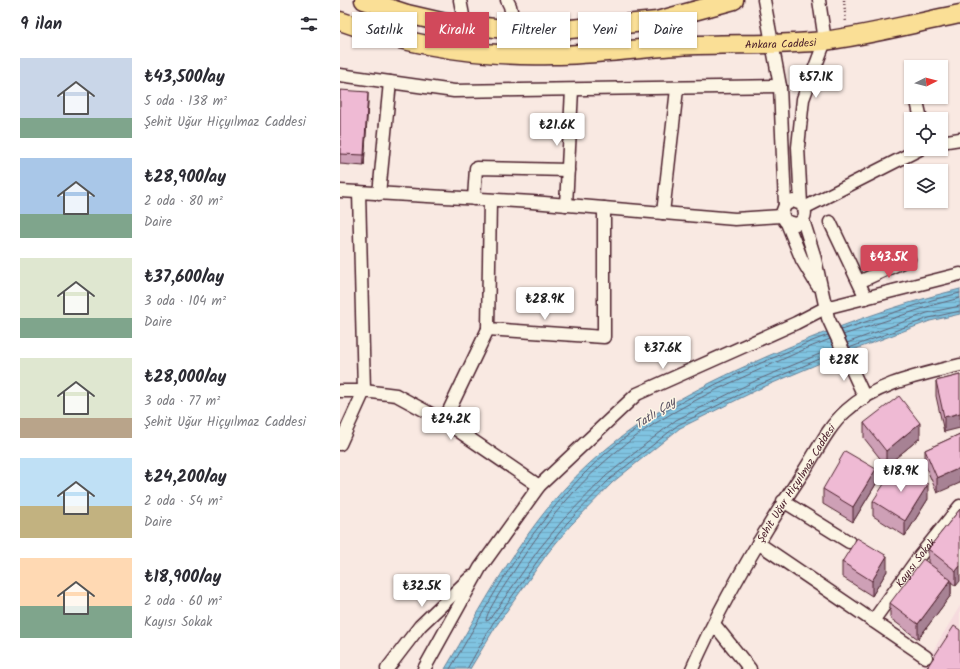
<!DOCTYPE html>
<html lang="tr">
<head>
<meta charset="utf-8">
<style>
	:root { --surface:#fff; --page:#f2f2f3; --text:#2b2b33; --muted:#7c7c81; --accent:#d1495b }
	body { margin:0; font-family:Kalam,sans-serif; background:var(--page); color:var(--text); height:100vh; display:flex; flex-direction:column; font-size:15px; white-space:nowrap }
	* { box-sizing:border-box; margin:0 }
	p { font-size:13px; color:var(--muted) }
	.icon { flex:none; width:22px; height:22px; fill:none; stroke:currentColor; stroke-width:2; stroke-linecap:round; stroke-linejoin:round }
	.map { position:relative; flex:1; overflow:hidden }
	.panel { display:flex; flex-direction:column; background:var(--surface); width:340px }
	.panel>* { flex:none }
	.guide { position:absolute; left:12px; top:12px; width:380px; height:36px; display:flex; gap:8px }
	.needle { width:26px; rotate:84deg }
	.tools { position:absolute; left:564px; top:60px; display:grid; gap:8px }
	.tools a { display:grid; place-items:center; width:44px; height:44px; border-radius:0px; background:var(--surface); box-shadow:0 1px 3px #0004; font-size:20px }
	.price { position:absolute; translate:-50% -34px; padding:0 9px; border-radius:4px; background:#fff; color:#222; font-size:13px; line-height:26px; filter:drop-shadow(0 1px 2px #0008) }
	.price::after { content:''; position:absolute; left:50%; top:24px; width:12px; height:9px; margin-left:-6px; background:inherit; clip-path:polygon(0 0,100% 0,50% 100%) }
	.price.current { background:var(--accent); color:#fff }
	ul { padding:0; list-style:none }
	li { display:flex; align-items:center; gap:12px; height:100px; padding:0 20px }
	li span { display:grid; place-items:center; flex:none; width:112px; height:80px; border-radius:0px; color:#555 }
	li>.icon { margin-inline-start:auto }
	span .icon { width:48px; height:48px; fill:#fffc; stroke-width:1 }
	li b { font-size:17px }
	h2 { display:flex; justify-content:space-between; align-items:center; height:48px; padding:0 20px; font-size:17px }
	.tag { padding:0 14px; border-radius:0px; background:var(--surface); box-shadow:0 1px 3px #0004; font-size:14px; line-height:36px }
	.tag.current { background:var(--accent); color:#fff }
	main { display:flex; flex:1; min-height:0 }
	.map>svg:first-child { display:block }
</style>
</head>
<body>
<main>
<section class="panel">
<h2>9 ilan<svg class="icon" aria-label="filters" viewBox="0 0 24 24"><path d="M4 7h16M4 17h16"/><circle cx="9" cy="7" r="2"/><circle cx="15" cy="17" r="2"/></svg></h2>
<ul>
<li><span style="background:linear-gradient(#c9d6e8 75%,#7fa58c 0)"><svg class="icon" aria-label="home" viewBox="0 0 24 24"><path d="M3 11l9-7 9 7M6 9v11h12V9"/></svg></span><div><b>₺43,500/ay</b><p>5 oda · 138 m²</p><p>Şehit Uğur Hiçyılmaz Caddesi</p></div></li>
<li><span style="background:linear-gradient(#a9c7e8 70%,#7fa58c 0)"><svg class="icon" aria-label="home" viewBox="0 0 24 24"><path d="M3 11l9-7 9 7M6 9v11h12V9"/></svg></span><div><b>₺28,900/ay</b><p>2 oda · 80 m²</p><p>Daire</p></div></li>
<li><span style="background:linear-gradient(#dfe7d0 75%,#7fa58c 0)"><svg class="icon" aria-label="home" viewBox="0 0 24 24"><path d="M3 11l9-7 9 7M6 9v11h12V9"/></svg></span><div><b>₺37,600/ay</b><p>3 oda · 104 m²</p><p>Daire</p></div></li>
<li><span style="background:linear-gradient(#dfe7d0 75%,#b9a48a 0)"><svg class="icon" aria-label="home" viewBox="0 0 24 24"><path d="M3 11l9-7 9 7M6 9v11h12V9"/></svg></span><div><b>₺28,000/ay</b><p>3 oda · 77 m²</p><p>Şehit Uğur Hiçyılmaz Caddesi</p></div></li>
<li><span style="background:linear-gradient(#bfe0f5 60%,#c2b280 0)"><svg class="icon" aria-label="home" viewBox="0 0 24 24"><path d="M3 11l9-7 9 7M6 9v11h12V9"/></svg></span><div><b>₺24,200/ay</b><p>2 oda · 54 m²</p><p>Daire</p></div></li>
<li><span style="background:linear-gradient(#ffd9b3 60%,#7fa58c 0)"><svg class="icon" aria-label="home" viewBox="0 0 24 24"><path d="M3 11l9-7 9 7M6 9v11h12V9"/></svg></span><div><b>₺18,900/ay</b><p>2 oda · 60 m²</p><p>Kayısı Sokak</p></div></li>
</ul>
</section>
<div class="map">
<svg width="620" height="669" viewBox="0 0 620 669">
	<defs>
		<pattern id="water-rules" width="6" height="5" patternUnits="userSpaceOnUse"><rect width="6" height="5" fill="#80c4e1"/><path d="M0 2.5h6" fill="none" stroke="#70a8c1"/></pattern>
	</defs>
	<rect width="100%" height="100%" fill="#f9e9e2"/>
	<filter id="ink" filterUnits="userSpaceOnUse"><feTurbulence type="fractalNoise" baseFrequency=".025" numOctaves="2"/><feDisplacementMap in="SourceGraphic" scale="8" xChannelSelector="R" yChannelSelector="G"/><feConvolveMatrix kernelMatrix="1 2 1 2 8 2 1 2 1" color-interpolation-filters="sRGB"/></filter>
	<g filter="url(#ink)">
		<path fill="#f6dbde" d="M620,606V669H582Z"/>
		<path fill="url(#water-rules)" stroke="#6a8298" d="M620,289V314L590,321L492,358L421,388L340,428L273,482L230,526L207,554L156,626L130,669H105C142,607 176,542 225,488C283,425 351,390 428,356C490,329 554,305 620,289Z"/>
		<g fill="none" stroke-linecap="round" stroke-linejoin="round">
			<path stroke="#606174" stroke-width="1" d="M501,330L592,300L620,293
				M503,335L593,305L620,298
				M490,339C466,348 444,359 421,369C381,387 341,406 305,430C252,466 208,517 174,571C168,581 146,611 146,621L149,620L199,549L223,520L266,476L302,447L336,420L417,380L494,348
				M507,343L587,313L620,306
				M509,348L589,318L620,311
				M110,669C141,617 169,563 207,516C234,482 267,448 303,425C341,401 381,381 421,363C443,354 465,343 488,335
				M127,669L153,623L204,552L227,523L270,479L338,425L419,385L496,352"/>
			<defs>
				<g id="minor">
					<path d="M120,0L125,26"/>
					<path d="M167,0L170,6L175,30"/>
					<path d="M424,0L440,86L445,205"/>
					<path d="M0,75L114,91L440,86"/>
					<path d="M576,97L581,119"/>
					<path d="M601,142L620,139"/>
					<path d="M0,191L192,202L395,219L442,216"/>
					<path d="M39,194L50,82"/>
					<path d="M134,199L136,168L228,170"/>
					<path d="M150,200L148,329L264,337V208"/>
					<path d="M461,204L453,201L445,205L442,213L445,221L456,224C465,221 468,212 461,204L458,147L463,99L485,41L479,0"/>
					<path d="M226,205L232,90"/>
					<path d="M464,208L580,149"/>
					<path d="M323,213L337,89"/>
					<path d="M463,220L474,255L488,318L525,398"/>
					<path d="M490,222L526,298"/>
					<path d="M447,223L462,260L477,285"/>
					<path d="M519,282L569,259"/>
					<path d="M0,391H24L56,395L104,421L199,486"/>
					<path d="M104,421L148,329"/>
					<path d="M0,444L24,391L19,192"/>
					<path d="M443,501L509,542"/>
					<path d="M418,543L586,657"/>
					<path id="s1" d="M533,621L578,558L620,506"/>
					<path d="M374,624L410,669"/>
					<path d="M47,669L80,626L131,577"/>
					<path d="M84,669L140,568L199,486L297,394L456,323L485,308L620,274"/>
					<path id="s2" d="M352,669C383,599 422,534 464,471C477,451 488,427 506,411C536,383 581,375 620,365"/>
				</g>
				<g id="highway">
					<path d="M24,0L67,14L106,23L175,30L230,29L317,21L394,0"/>
					<path id="s3" d="M0,21C69,46 140,57 213,55C255,55 297,48 339,46C387,43 436,46 484,41C529,35 575,23 620,14"/>
				</g>
			</defs>
			<use href="#minor" stroke="#4a1f2b" stroke-width="15"/>
			<use href="#highway" stroke="#4a1f2b" stroke-width="21"/>
			<path stroke="#4a1f2b" stroke-width="2.5" stroke-dasharray="1 3" stroke-linecap="butt" d="M504,0L506,23"/>
			<use href="#minor" stroke="#fcf5e5" stroke-width="12"/>
			<use href="#highway" stroke="#fadf96" stroke-width="18"/>
		</g>
		<path fill="#cea0b6" stroke="#4a1f2b" d="M0,90L28,102L24,166L0,164Z
			M620,375L604,432L596,396V381Z
			M524,423L580,438L546,466L524,438Z
			M620,434L597,493L585,465V450Z
			M536,484L513,522L483,504V489Z
			M588,499L565,536L533,516V501Z
			M620,509L616,586L611,582V595L578,639L550,618V603L588,563V549Z
			M502,562L547,571L532,596L502,577Z"/>
		<path fill="#a78294" stroke="#4a1f2b" d="M28,92V102L24,166V155Z
			M620,413V428L604,432V417Z
			M580,423V438L546,466V451Z
			M620,468V483L597,493V478Z
			M536,469V484L513,522V507Z
			M588,484V499L565,536V521Z
			M547,556V571L532,596V581Z
			M620,566V581L616,586V571Z
			M611,580V595L578,639V624Z"/>
		<path fill="#efbad4" stroke="#4a1f2b" d="M0,90L28,92L24,155L0,154Z
			M620,375V413L604,417L596,381Z
			M559,396L580,423L546,451L524,423Z
			M620,434V468L597,478L585,450Z
			M505,451L536,469L513,507L483,489Z
			M557,464L588,484L565,521L533,501Z
			M620,509V566L616,571L588,549Z
			M517,538L547,556L532,581L502,562Z
			M583,559L611,580L578,624L550,603Z
			M614,626L620,630V669H586Z"/>
	</g>
	<g text-anchor="middle" stroke-width="3" stroke-linejoin="round" paint-order="stroke">
		<g font-size="11" fill="#4a1f2b" stroke="#fcf5e5">
			<text dy="4" stroke="none"><textPath href="#s3" startOffset="445">Ankara Caddesi</textPath></text>
			<text dy="4" stroke="none"><textPath href="#s2" startOffset="213">Şehit Uğur Hiçyılmaz Caddesi</textPath></text>
			<text dy="4" stroke="none"><textPath href="#s1" startOffset="72">Kayısı Sokak</textPath></text>
		</g>
		<g font-size="12" font-style="italic" fill="#5a5162" stroke="#fcf5e5">
			<text transform="translate(315 413) rotate(-34)" y="4">Tatlı Çay</text>
		</g>
	</g>
</svg>
<div class="tools">
<a><svg class="needle" viewBox="-14 -14 28 28"><path d="M0-13l5 13h-10z" fill="#e53935"/><path d="M0 13l5-13h-10z" fill="#7c7c81"/></svg></a>
<a><svg class="icon" aria-label="locate" viewBox="0 0 24 24"><circle cx="12" cy="12" r="6"/><path d="M12 2v4M12 18v4M2 12h4M18 12h4"/></svg></a>
<a><svg class="icon" aria-label="layers" viewBox="0 0 24 24"><path d="M12 4l9 5-9 5-9-5zM3 14l9 5 9-5"/></svg></a>
</div>
<b class="price" style="left:476px;top:99px">₺57.1K</b>
<b class="price" style="left:217px;top:147px">₺21.6K</b>
<b class="price current" style="left:549px;top:279px">₺43.5K</b>
<b class="price" style="left:205px;top:321px">₺28.9K</b>
<b class="price" style="left:323px;top:370px">₺37.6K</b>
<b class="price" style="left:504px;top:382px">₺28K</b>
<b class="price" style="left:111px;top:441px">₺24.2K</b>
<b class="price" style="left:561px;top:493px">₺18.9K</b>
<b class="price" style="left:82px;top:608px">₺32.5K</b>
<div class="guide">
<a class="tag">Satılık</a>
<a class="tag current">Kiralık</a>
<a class="tag">Filtreler</a>
<a class="tag">Yeni</a>
<a class="tag">Daire</a>
</div>
</div>
</main>
</body>
</html>
